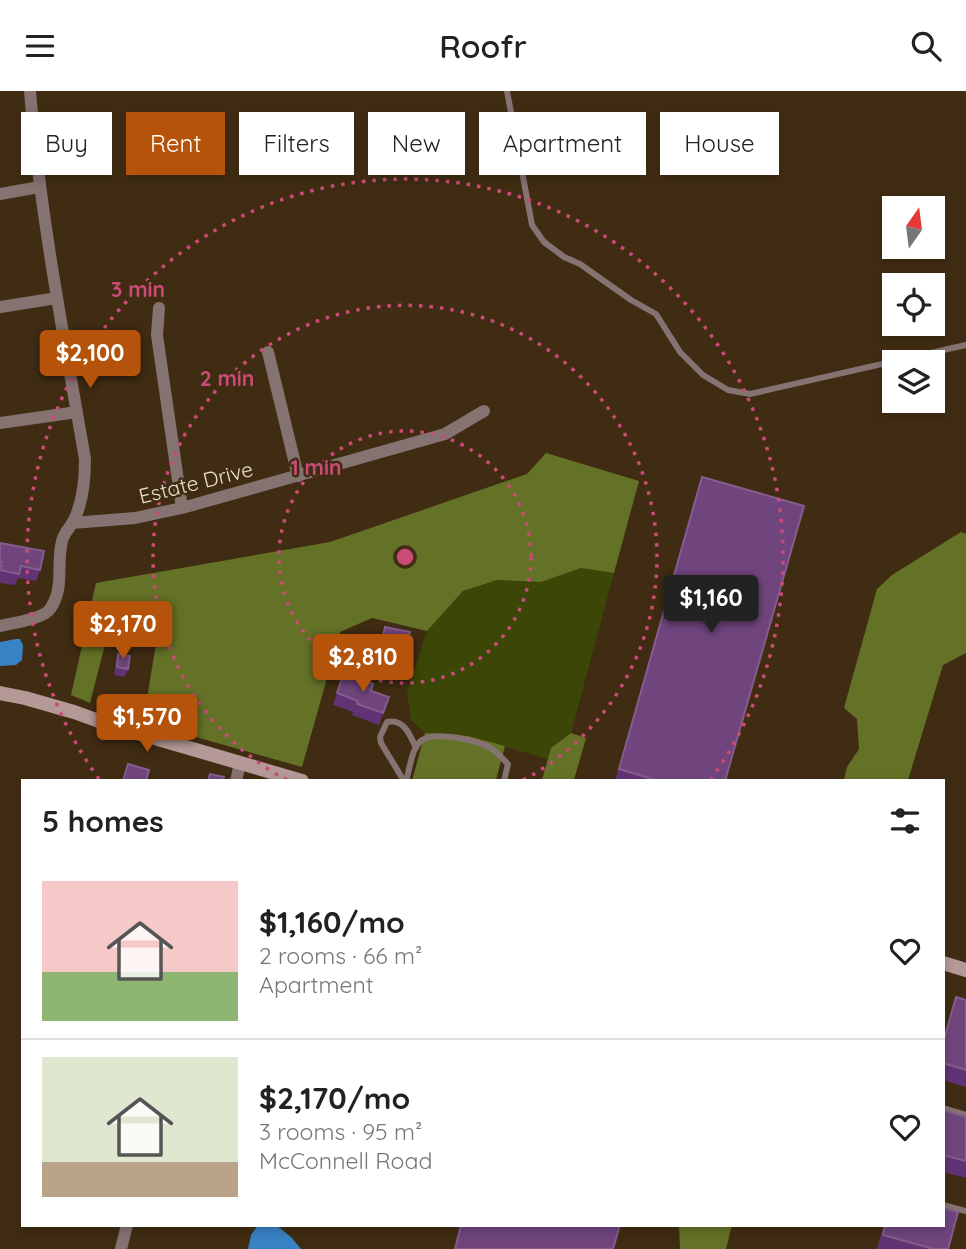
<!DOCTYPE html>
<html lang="en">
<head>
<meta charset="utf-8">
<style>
	:root { --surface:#fff; --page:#f2f2f2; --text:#222; --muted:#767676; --line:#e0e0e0; --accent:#b45309 }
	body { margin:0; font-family:Quicksand,sans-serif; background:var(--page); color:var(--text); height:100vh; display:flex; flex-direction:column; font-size:26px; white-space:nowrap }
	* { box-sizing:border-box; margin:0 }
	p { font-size:23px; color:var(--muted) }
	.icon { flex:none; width:38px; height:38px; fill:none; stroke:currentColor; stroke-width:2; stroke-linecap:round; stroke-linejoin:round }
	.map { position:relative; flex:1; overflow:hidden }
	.sheet { position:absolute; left:21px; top:688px; width:924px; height:448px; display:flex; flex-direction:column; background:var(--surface); border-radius:0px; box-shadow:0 4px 10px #0003 }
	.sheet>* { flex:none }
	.guide { position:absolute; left:21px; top:21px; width:924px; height:63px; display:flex; gap:14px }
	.needle { width:46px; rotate:14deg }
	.tools { position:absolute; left:882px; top:105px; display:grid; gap:14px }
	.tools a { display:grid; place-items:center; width:63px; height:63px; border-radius:0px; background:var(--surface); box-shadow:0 4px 10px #0003; font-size:35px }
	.price { position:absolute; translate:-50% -60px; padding:0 16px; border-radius:7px; background:var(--accent); color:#fff; font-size:23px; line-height:46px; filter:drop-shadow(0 2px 4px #0008) }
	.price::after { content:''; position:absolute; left:50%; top:42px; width:21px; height:16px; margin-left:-10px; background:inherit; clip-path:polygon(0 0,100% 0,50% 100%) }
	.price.on { background:#222; color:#fff }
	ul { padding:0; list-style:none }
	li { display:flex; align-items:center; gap:21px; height:175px; padding:0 21px }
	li+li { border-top:2px solid var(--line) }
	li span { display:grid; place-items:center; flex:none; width:196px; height:140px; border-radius:0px; color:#555 }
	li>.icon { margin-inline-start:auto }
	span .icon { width:84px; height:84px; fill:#fffc; stroke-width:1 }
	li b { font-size:30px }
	h2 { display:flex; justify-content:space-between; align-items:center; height:84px; padding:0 21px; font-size:30px }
	.tag { padding:0 24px; border-radius:0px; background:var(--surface); box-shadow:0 4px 10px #0003; font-size:24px; line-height:63px }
	.tag.on { background:var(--accent); color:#fff }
	header { display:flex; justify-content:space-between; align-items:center; height:91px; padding:0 21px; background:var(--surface); font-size:32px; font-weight:600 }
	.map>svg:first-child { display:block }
</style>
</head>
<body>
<header><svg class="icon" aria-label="menu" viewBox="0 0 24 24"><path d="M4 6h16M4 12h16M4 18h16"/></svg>Roofr<svg class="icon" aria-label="search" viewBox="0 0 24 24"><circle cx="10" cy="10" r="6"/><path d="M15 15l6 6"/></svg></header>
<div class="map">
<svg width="966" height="1158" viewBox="0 0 966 1158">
	<rect width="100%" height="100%" fill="#402c13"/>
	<path fill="#3c4707" d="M581,477L614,482L571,642L551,657L548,668L468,645L425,642L411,629L407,600L427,540L463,500L497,489L541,491Z"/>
	<path fill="#647227" d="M546,362L639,390L614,482L581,477L541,491L497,489L463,500L427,540L372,527L340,541L302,676L143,631L159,535L109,538L90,612L71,604L96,492L330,451L527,383Z
		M961,441L966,443V562L943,574L908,689H844L847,676L859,658L857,628L844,617L877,498L892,484Z
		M425,642L468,645L505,655L496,689L412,690Z
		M571,642L586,647L574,689H542L551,657Z
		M679,1134H732L726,1158H680Z"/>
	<path fill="#3883c5" d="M16,548H20L23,554L22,569L16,574L0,575V551Z
		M258,1134H276L291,1146L301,1158H248L251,1144Z"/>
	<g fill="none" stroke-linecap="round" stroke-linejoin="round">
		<path stroke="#857372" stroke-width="6" d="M507,0L532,134L544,151L564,166L580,173L631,209L656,223L680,261L703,284L728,299L750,303L966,254
			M404,690L381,652L380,646L387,631C404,627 410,644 416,657
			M406,690C410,678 411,657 422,649C436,640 478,649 492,658C497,661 503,668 508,673L504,690
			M943,1017L966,1024
			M943,1114L966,1120"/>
		<path stroke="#857372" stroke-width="12" d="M0,103L39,96
			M0,216L57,207
			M159,217L157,244L182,417
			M268,261L298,385
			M0,332L77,321
			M72,432L135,427L182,417L445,343L484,320
			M0,535C12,532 44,528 50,518C65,497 56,473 62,450C64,442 69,438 73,431C83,412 85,390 85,368C64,246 40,124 30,0
			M236,690L240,672
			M121,1158L127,1134"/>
		<path stroke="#b49997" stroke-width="14" d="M0,602L25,607L74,621L110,634L302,690
			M943,872L966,879"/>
	</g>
	<path fill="#613375" d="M702,386L725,690H615L698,397Z
		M0,452L40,479L36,490L18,487L15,494L0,492Z
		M385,536L407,554L404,561L380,557Z
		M118,563L128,578L125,586L114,584L116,571Z
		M343,584L371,600L389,606L379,634L352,624L353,621L333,614Z
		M956,906L966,909V996L943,989V948Z
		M943,1019L966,1026V1087L943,1081Z
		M884,1134H943L948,1158H877Z"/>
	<path fill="#70457e" stroke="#835d8b" stroke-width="2" d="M702,386L804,415L725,690H659L619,678Z
		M0,452L44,460L40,479L21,475L19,483L0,479L2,471H0Z
		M385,536L410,541L407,554L382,549Z
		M118,563L130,565L128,578L117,576Z
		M343,584L373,593L371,600L389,606L383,622L357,613L358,610L337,602Z
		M128,673L149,679L146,690H123Z
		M210,683L224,686L223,690H208Z
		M956,906L966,909V979L943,972V952Z
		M943,1019L966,1026V1070L943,1064Z
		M943,1117L958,1121L948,1158H934L883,1144L885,1134H943Z
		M461,1134H620L613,1158H455Z"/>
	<g fill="none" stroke="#cc4a78" stroke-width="3.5" stroke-dasharray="3.5 7">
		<circle cx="405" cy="466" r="126"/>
		<path d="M287 689A252 252 0 1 1 523 689"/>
		<path d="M99 688A378 378 0 1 1 711 688"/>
	</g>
	<g text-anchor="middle" stroke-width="5" stroke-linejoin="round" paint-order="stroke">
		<g font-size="21" fill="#eadecf" stroke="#402c13">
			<text transform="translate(196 392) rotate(-14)" y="7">Estate Drive</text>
		</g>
	</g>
	<circle cx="405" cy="466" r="10" fill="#cc4a78" stroke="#402c13" stroke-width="3.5"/>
	<g font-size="21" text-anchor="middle" font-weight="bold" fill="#cc4a78" stroke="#402c13" stroke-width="5" stroke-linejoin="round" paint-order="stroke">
		<text x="138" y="206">3 min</text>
		<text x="227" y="295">2 min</text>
		<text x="316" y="384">1 min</text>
	</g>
</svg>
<div class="tools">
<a><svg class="needle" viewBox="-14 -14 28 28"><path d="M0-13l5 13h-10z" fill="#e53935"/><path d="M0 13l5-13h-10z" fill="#767676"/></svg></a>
<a><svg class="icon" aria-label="locate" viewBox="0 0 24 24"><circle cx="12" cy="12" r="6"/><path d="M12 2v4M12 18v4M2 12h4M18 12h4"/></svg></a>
<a><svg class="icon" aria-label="layers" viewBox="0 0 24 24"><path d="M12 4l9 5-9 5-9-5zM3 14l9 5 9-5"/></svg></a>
</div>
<b class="price" style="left:90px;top:299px">$2,100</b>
<b class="price on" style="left:711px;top:544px">$1,160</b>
<b class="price" style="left:123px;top:570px">$2,170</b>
<b class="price" style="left:363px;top:603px">$2,810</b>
<b class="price" style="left:147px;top:663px">$1,570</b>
<div class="guide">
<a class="tag">Buy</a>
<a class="tag on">Rent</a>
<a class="tag">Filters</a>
<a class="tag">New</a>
<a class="tag">Apartment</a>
<a class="tag">House</a>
</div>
<section class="sheet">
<h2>5 homes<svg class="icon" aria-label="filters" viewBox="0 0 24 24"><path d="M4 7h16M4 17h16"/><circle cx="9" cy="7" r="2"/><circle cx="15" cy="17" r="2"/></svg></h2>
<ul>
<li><span style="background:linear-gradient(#f6c9c9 65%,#8fb573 0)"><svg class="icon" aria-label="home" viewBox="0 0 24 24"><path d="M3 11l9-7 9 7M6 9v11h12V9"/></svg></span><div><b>$1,160/mo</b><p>2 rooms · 66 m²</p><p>Apartment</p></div><svg class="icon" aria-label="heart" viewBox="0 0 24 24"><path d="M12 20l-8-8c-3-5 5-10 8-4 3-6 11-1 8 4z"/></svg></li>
<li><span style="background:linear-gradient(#dfe7d0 75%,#b9a48a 0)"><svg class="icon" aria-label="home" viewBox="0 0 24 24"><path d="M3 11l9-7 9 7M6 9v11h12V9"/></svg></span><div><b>$2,170/mo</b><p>3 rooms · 95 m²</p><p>McConnell Road</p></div><svg class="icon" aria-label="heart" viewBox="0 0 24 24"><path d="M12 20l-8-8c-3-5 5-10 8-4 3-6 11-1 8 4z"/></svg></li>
</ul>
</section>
</div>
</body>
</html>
